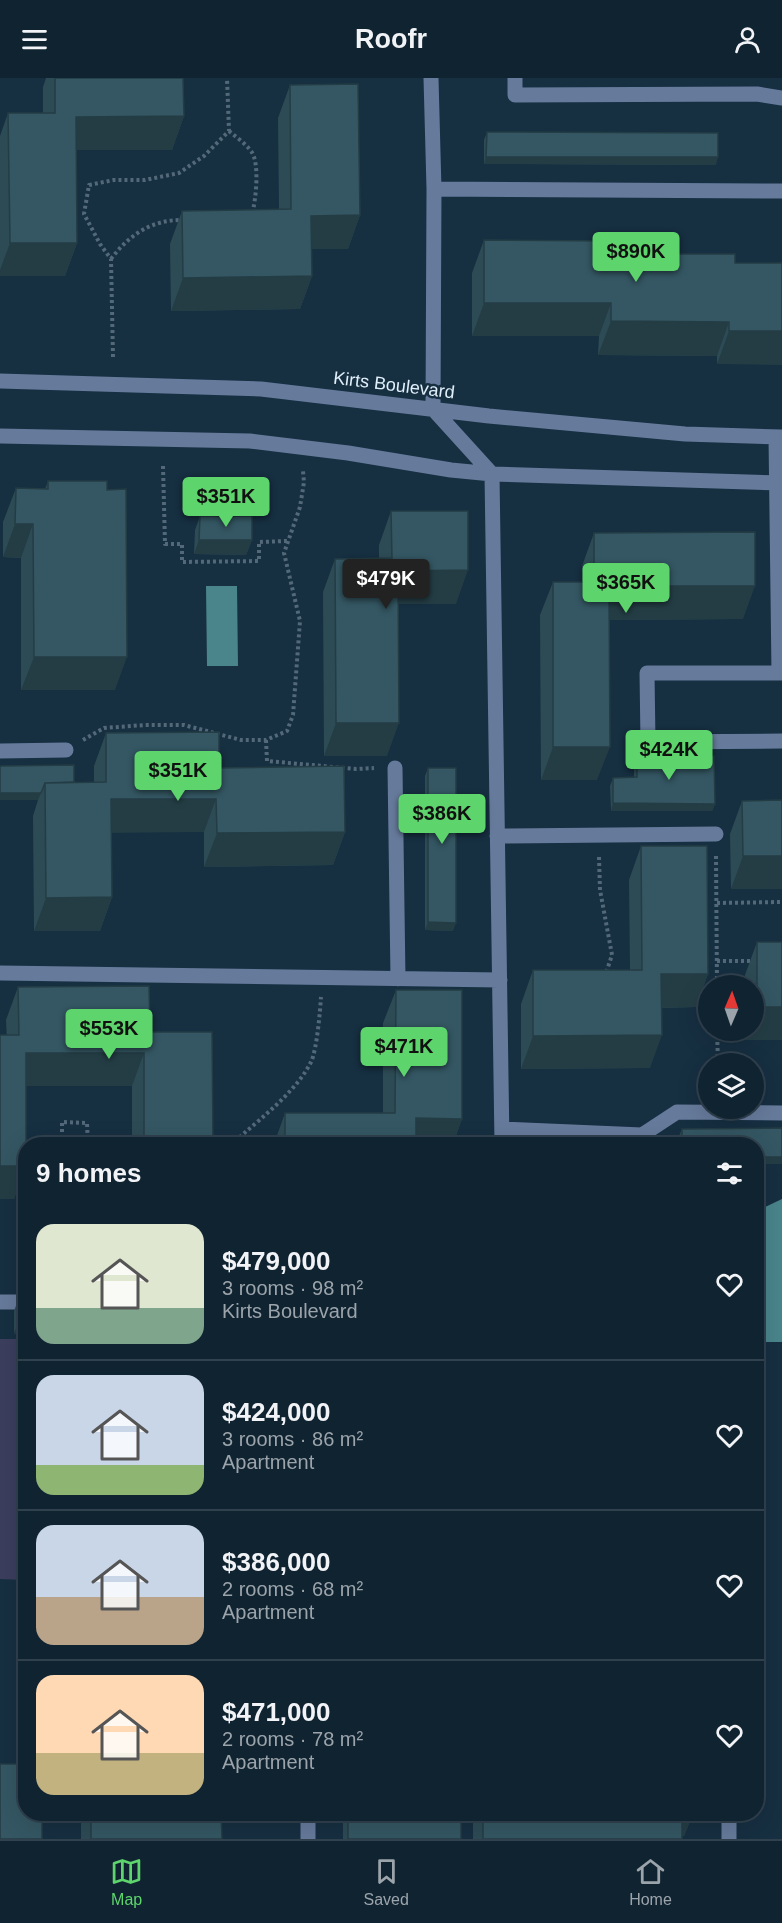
<!DOCTYPE html>
<html lang="en">
<head>
<meta charset="utf-8">
<style>
	:root { --surface:#102331; --page:#192b39; --text:#f1f3f6; --muted:#9ca4ab; --line:#30404d; --accent:#5dd56c }
	body { margin:0; font-family:Helvetica,sans-serif; background:var(--page); color:var(--text); height:100vh; display:flex; flex-direction:column; font-size:22px; white-space:nowrap }
	* { box-sizing:border-box; margin:0 }
	p { font-size:20px; color:var(--muted) }
	.icon { flex:none; width:33px; height:33px; fill:none; stroke:currentColor; stroke-width:2; stroke-linecap:round; stroke-linejoin:round }
	.map { position:relative; flex:1; overflow:hidden }
	.panel { position:absolute; left:18px; top:1059px; width:746px; height:684px; display:flex; flex-direction:column; background:var(--surface); border-radius:24px; box-shadow:0 6px 24px #0002,0 0 0 2px var(--line) }
	.panel>* { flex:none }
	.needle { width:39px; rotate:2deg }
	.tools { position:absolute; left:698px; top:897px; display:grid; gap:12px }
	.tools a { display:grid; place-items:center; width:66px; height:66px; border-radius:50%; background:var(--surface); box-shadow:0 6px 24px #0002,0 0 0 2px var(--line); font-size:30px }
	.price { position:absolute; translate:-50% -51px; padding:0 14px; border-radius:6px; background:var(--accent); color:#111; font-size:20px; line-height:39px; filter:drop-shadow(0 2px 3px #0008) }
	.price::after { content:''; position:absolute; left:50%; top:36px; width:18px; height:14px; margin-left:-9px; background:inherit; clip-path:polygon(0 0,100% 0,50% 100%) }
	.price.active { background:#222; color:#fff }
	ul { padding:0; list-style:none }
	li { display:flex; align-items:center; gap:18px; height:150px; padding:0 18px }
	li+li { border-top:2px solid var(--line) }
	li span { display:grid; place-items:center; flex:none; width:168px; height:120px; border-radius:18px; color:#555 }
	li>.icon { margin-inline-start:auto }
	span .icon { width:72px; height:72px; fill:#fffc; stroke-width:1 }
	li b { font-size:26px }
	h2 { display:flex; justify-content:space-between; align-items:center; height:72px; padding:0 18px; font-size:26px }
	header { display:flex; justify-content:space-between; align-items:center; height:78px; padding:0 18px; background:var(--surface); font-size:27px; font-weight:700 }
	.tabs { display:flex; justify-content:space-around; align-items:center; height:84px; border-top:2px solid var(--line); background:var(--surface); font-size:16px; color:var(--muted) }
	.tabs a { display:grid; justify-items:center; gap:3px }
	.tabs .active { color:var(--accent) }
	.map>svg:first-child { display:block }
</style>
</head>
<body>
<header><svg class="icon" aria-label="menu" viewBox="0 0 24 24"><path d="M4 6h16M4 12h16M4 18h16"/></svg>Roofr<svg class="icon" aria-label="person" viewBox="0 0 24 24"><circle cx="12" cy="8" r="4"/><path d="M4 21q1-7 8-7t8 7"/></svg></header>
<div class="map">
<svg width="782" height="1761" viewBox="0 0 782 1761">
	<rect width="100%" height="100%" fill="#162f41"/>
	<path fill="#3b3e5d" d="M0,1261H25V1502L0,1501Z"/>
	<path fill="#49858b" d="M206,508H237L238,588H207Z
		M782,1121V1264H756V1138L763,1130Z"/>
	<g fill="none" stroke-linecap="round" stroke-linejoin="round">
		<path stroke="#536979" stroke-width="4" stroke-dasharray="3 3" stroke-linecap="butt" d="M229,53C236,59 245,65 251,73C260,84 256,122 252,136
			M111,181C129,157 152,141 184,142
			M113,279L111,181L100,166L84,136L89,107L114,102H145L179,95L204,78L229,53L227,0
			M163,388L165,466H182V484L259,483V464L287,463
			M83,662L104,650L145,647H184L241,662H266L287,653L293,637L300,543L284,475L300,429L304,404L303,393
			M266,662L267,683L356,691L374,690
			M716,778L717,908
			M599,779L600,812L612,877L606,895
			M717,825L782,824
			M717,883H755
			M717,952L718,986
			M62,1066V1044L87,1045L88,1066
			M240,1066L241,1058C265,1037 297,1012 311,984C317,971 320,934 321,919"/>
		<path stroke="#667a9b" stroke-width="15" d="M431,0L434,111L433,331L492,396L502,1066
			M515,0V17L757,16L782,20
			M434,111L782,113
			M0,303L261,311L489,338L685,356L782,359
			M0,358L250,363L348,375L451,392L492,396L782,405
			M776,359L779,595
			M782,595H647L648,664L782,663
			M0,673L66,672
			M395,690L398,901
			M497,758L716,756
			M0,895L500,902
			M502,1051L642,1057L677,1034L782,1035
			M0,1224H26
			M729,1736V1761
			M308,1761V1736"/>
	</g>
	<path fill="#2d4b55" d="M46,0H183L184,38L172,72H76L77,165L65,198H0V58L8,35H43V9Z
		M290,7L360,137L348,171H311L312,198L300,231L171,233L170,166L182,133L279,131L278,40Z
		M487,54L716,87L484,86V62Z
		M484,162L614,176L735,185H782L717,286V278L598,277L599,258H472V195Z
		M48,403L115,612H21V480L3,479V444L16,410L45,411Z
		M391,433L456,526H398L387,678H324L323,514L335,481L379,480V467Z
		M200,438L252,462L246,477L194,476L195,452Z
		M594,455L743,541L609,542L597,702H541L540,537L553,504H582V488Z
		M106,655L219,690L345,754L333,787L204,789V754H111L112,819L100,853H34L33,738L38,722L0,688L74,704H94V688Z
		M637,677L715,726L712,733H611L610,708L613,700L634,699V684Z
		M428,690L453,853L425,852V698Z
		M782,722L731,811L730,756L742,723Z
		M641,768L708,896L696,929L661,930L650,990L521,991V926L533,892H630L629,802Z
		M757,864L782,962H745V952H753V908H745V897Z
		M18,909L150,954L213,1066H132V1008H26V1089L14,1121L6,942Z
		M396,912L462,1041L453,1066H274L285,1035H383V945Z
		M682,1051L756,1066H679V1058Z
		M17,1225L26,1226L14,1256V1233Z
		M81,1736H221L222,1761H81Z
		M343,1736H461V1761H343Z
		M473,1736H693L684,1758H682V1761H473Z"/>
	<path fill="#243d45" d="M184,38L172,72H63L76,39Z
		M486,79H718L716,87L484,86Z
		M360,137L348,171H299L311,138Z
		M10,165H77L65,198H0V192Z
		M312,198L300,231L171,233L183,200Z
		M484,225H611L599,258H472Z
		M611,243L729,244L717,278L598,277Z
		M729,253H782V287L717,286Z
		M15,446H33L21,480L3,479Z
		M199,462H252L246,477L194,476Z
		M468,492L456,526H386L398,493Z
		M609,508H755L743,541L597,542Z
		M34,579H127L115,612H21Z
		M336,645H399L387,678H324Z
		M553,669H610L597,702H541Z
		M0,715H41L38,722H0Z
		M111,721H216L204,754L99,755Z
		M613,725L715,726L712,733H611Z
		M345,754L333,787L204,789L217,755Z
		M743,778H782V811H731Z
		M112,819L100,853H34L46,820Z
		M428,844L456,845L453,853L425,852Z
		M661,896H708L696,929L649,930Z
		M757,929H782V962H745L748,952H753V940Z
		M662,957L650,990L521,991L533,958Z
		M26,975H144L132,1008H14Z
		M416,1040L462,1041L453,1066H407Z
		M756,1079H782V1086H756Z
		M0,1088H26L14,1121H0Z
		M17,1249H26V1256H14Z
		M681,1736H693L684,1758H673Z"/>
	<path fill="#345763" stroke="#243d45" stroke-width="1.5" d="M55,0H183L184,38L76,39L77,165H10L8,35H55Z
		M358,6L360,137L311,138L312,198L183,200L182,133L291,131L290,7Z
		M487,54L718,55V79H486Z
		M484,162L614,163V176H735V185H782V253H729V244L611,243V225H484Z
		M48,403H107V412L126,411L127,579H34L33,446H15L16,410L48,411Z
		M391,433H468V492L398,493L399,645H336L335,481L392,480Z
		M200,438H252V462H199Z
		M755,454V508H609L610,669H553V504H594V455Z
		M219,654V690L344,688L345,754L217,755L216,721H111L112,819L46,820L45,705L106,704V655Z
		M637,677L714,678L715,726L613,725V700L637,699Z
		M74,687V704L45,705L41,715H0V688Z
		M428,690H456V845L428,844Z
		M782,722V778H743L742,723Z
		M641,768H707L708,896H661L662,957L533,958V892H642Z
		M757,864H782V929H757Z
		M149,908L150,954H212L213,1066H144V975H26V1088H0V957H19L18,909Z
		M396,912H462V1041L416,1040V1066H285V1035H395Z
		M782,1050V1079H756V1066H682V1051Z
		M17,1225L26,1226V1249H17Z
		M0,1686H26V1736H42V1761H0Z
		M91,1736H221L222,1761H91Z
		M348,1736H461V1761H348Z
		M483,1736H682V1761H483Z"/>
	<g text-anchor="middle" stroke-width="5" stroke-linejoin="round" paint-order="stroke">
		<g font-size="18" fill="#e0effa" stroke="#162f41">
			<text transform="translate(394 307) rotate(7)" y="6">Kirts Boulevard</text>
		</g>
	</g>
</svg>
<div class="tools">
<a><svg class="needle" viewBox="-14 -14 28 28"><path d="M0-13l5 13h-10z" fill="#e53935"/><path d="M0 13l5-13h-10z" fill="#9ca4ab"/></svg></a>
<a><svg class="icon" aria-label="layers" viewBox="0 0 24 24"><path d="M12 4l9 5-9 5-9-5zM3 14l9 5 9-5"/></svg></a>
</div>
<b class="price" style="left:636px;top:205px">$890K</b>
<b class="price" style="left:226px;top:450px">$351K</b>
<b class="price active" style="left:386px;top:532px">$479K</b>
<b class="price" style="left:626px;top:536px">$365K</b>
<b class="price" style="left:669px;top:703px">$424K</b>
<b class="price" style="left:178px;top:724px">$351K</b>
<b class="price" style="left:442px;top:767px">$386K</b>
<b class="price" style="left:109px;top:982px">$553K</b>
<b class="price" style="left:404px;top:1000px">$471K</b>
<section class="panel">
<h2>9 homes<svg class="icon" aria-label="filters" viewBox="0 0 24 24"><path d="M4 7h16M4 17h16"/><circle cx="9" cy="7" r="2"/><circle cx="15" cy="17" r="2"/></svg></h2>
<ul>
<li><span style="background:linear-gradient(#dfe7d0 70%,#7fa58c 0)"><svg class="icon" aria-label="home" viewBox="0 0 24 24"><path d="M3 11l9-7 9 7M6 9v11h12V9"/></svg></span><div><b>$479,000</b><p>3 rooms · 98 m²</p><p>Kirts Boulevard</p></div><svg class="icon" aria-label="heart" viewBox="0 0 24 24"><path d="M12 20l-8-8c-3-5 5-10 8-4 3-6 11-1 8 4z"/></svg></li>
<li><span style="background:linear-gradient(#c9d6e8 75%,#8fb573 0)"><svg class="icon" aria-label="home" viewBox="0 0 24 24"><path d="M3 11l9-7 9 7M6 9v11h12V9"/></svg></span><div><b>$424,000</b><p>3 rooms · 86 m²</p><p>Apartment</p></div><svg class="icon" aria-label="heart" viewBox="0 0 24 24"><path d="M12 20l-8-8c-3-5 5-10 8-4 3-6 11-1 8 4z"/></svg></li>
<li><span style="background:linear-gradient(#c9d6e8 60%,#b9a48a 0)"><svg class="icon" aria-label="home" viewBox="0 0 24 24"><path d="M3 11l9-7 9 7M6 9v11h12V9"/></svg></span><div><b>$386,000</b><p>2 rooms · 68 m²</p><p>Apartment</p></div><svg class="icon" aria-label="heart" viewBox="0 0 24 24"><path d="M12 20l-8-8c-3-5 5-10 8-4 3-6 11-1 8 4z"/></svg></li>
<li><span style="background:linear-gradient(#ffd9b3 65%,#c2b280 0)"><svg class="icon" aria-label="home" viewBox="0 0 24 24"><path d="M3 11l9-7 9 7M6 9v11h12V9"/></svg></span><div><b>$471,000</b><p>2 rooms · 78 m²</p><p>Apartment</p></div><svg class="icon" aria-label="heart" viewBox="0 0 24 24"><path d="M12 20l-8-8c-3-5 5-10 8-4 3-6 11-1 8 4z"/></svg></li>
</ul>
</section>
</div>
<nav class="tabs">
<a class="active"><svg class="icon" aria-label="map" viewBox="0 0 24 24"><path d="M3 6l6-2 6 2 6-2v14l-6 2-6-2-6 2zM9 4v14M15 6v14"/></svg>Map</a>
<a><svg class="icon" aria-label="saved" viewBox="0 0 24 24"><path d="M7 4h10v16l-5-4-5 4z"/></svg>Saved</a>
<a><svg class="icon" aria-label="home" viewBox="0 0 24 24"><path d="M3 11l9-7 9 7M6 9v11h12V9"/></svg>Home</a>
</nav>
</body>
</html>
